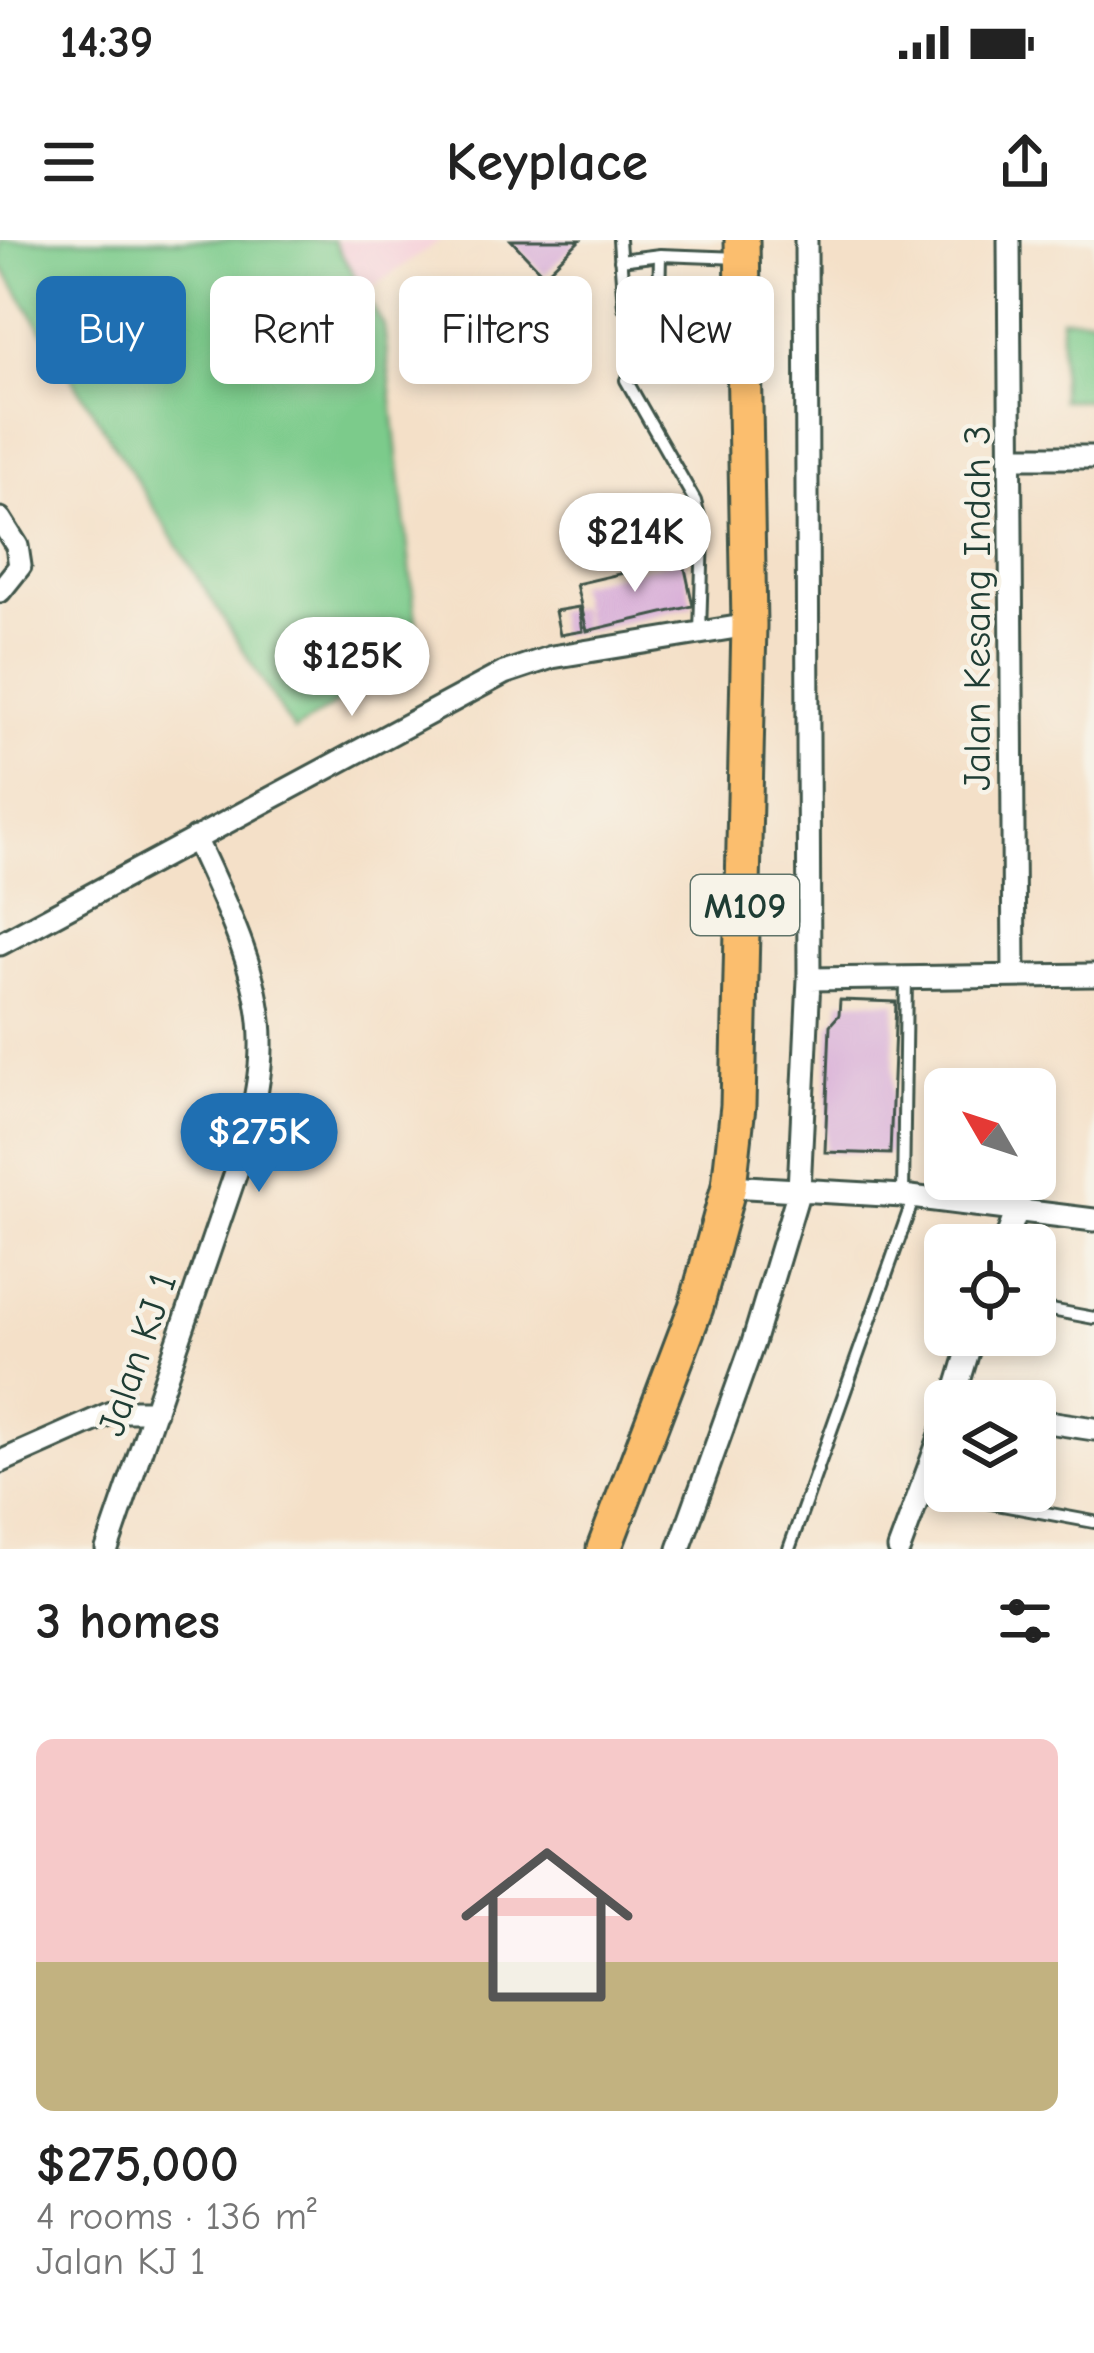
<!DOCTYPE html>
<html lang="en">
<head>
<meta charset="utf-8">
<style>
	:root { --surface:#fff; --page:#f6f6f6; --text:#222; --muted:#767676; --accent:#1f6fb2 }
	body { margin:0; font-family:"Comic Neue",sans-serif; background:var(--page); color:var(--text); height:100vh; display:flex; flex-direction:column; font-size:45px; white-space:nowrap }
	* { box-sizing:border-box; margin:0 }
	p { font-size:39px; color:var(--muted) }
	.icon { flex:none; width:66px; height:66px; fill:none; stroke:currentColor; stroke-width:2; stroke-linecap:round; stroke-linejoin:round }
	.map { position:relative; height:1309px; overflow:hidden }
	.details { display:flex; flex-direction:column; background:var(--surface); flex:1 }
	.details>* { flex:none }
	.banner { position:absolute; left:36px; top:36px; width:1023px; height:108px; display:flex; gap:24px }
	.needle { width:78px; rotate:309deg }
	.tools { position:absolute; left:924px; top:828px; display:grid; gap:24px }
	.tools a { display:grid; place-items:center; width:132px; height:132px; border-radius:18px; background:var(--surface); box-shadow:0 6px 18px #0003; font-size:60px }
	.price { position:absolute; translate:-50% -102px; padding:0 27px; border-radius:42px; background:#fff; color:#222; font-size:39px; line-height:78px; filter:drop-shadow(0 3px 6px #0008) }
	.price::after { content:''; position:absolute; left:50%; top:72px; width:36px; height:27px; margin-left:-18px; background:inherit; clip-path:polygon(0 0,100% 0,50% 100%) }
	.price.on { background:var(--accent); color:#fff }
	ul { padding:0; list-style:none }
	li { display:grid; align-content:center; gap:24px; height:636px; padding:0 36px }
	li span { display:grid; place-items:center; height:372px; border-radius:18px; color:#555 }
	li>.icon { margin-inline-start:auto }
	span .icon { width:216px; height:216px; fill:#fffc; stroke-width:1 }
	li b { font-size:51px }
	h2 { display:flex; justify-content:space-between; align-items:center; height:144px; padding:0 36px; font-size:51px }
	.chip { padding:0 42px; border-radius:18px; background:var(--surface); box-shadow:0 6px 18px #0003; font-size:42px; line-height:108px }
	.chip.on { background:var(--accent); color:#fff }
	.status { display:flex; justify-content:space-between; align-items:center; height:84px; padding:0 60px; background:var(--surface); direction:ltr }
	.status svg { height:33px; fill:currentColor }
	header { display:flex; justify-content:space-between; align-items:center; height:156px; padding:0 36px; background:var(--surface); font-size:54px; font-weight:600 }
	.map>svg:first-child { display:block }
</style>
</head>
<body>
<div class="status"><b>14:39</b><svg viewBox="0 0 49 12"><path d="M0 12V9h3v3zM5 12V6h3v6zM10 12V3h3v9zM15 12V0h3v12zM26 1h20v11H26zM47 4h2v5h-2z"/></svg></div>
<header><svg class="icon" aria-label="menu" viewBox="0 0 24 24"><path d="M4 6h16M4 12h16M4 18h16"/></svg>Keyplace<svg class="icon" aria-label="share" viewBox="0 0 24 24"><path d="M12 15V3M7 8l5-5 5 5M5 13v7h14v-7"/></svg></header>
<div class="map">
<svg width="1094" height="1309" viewBox="0 0 1094 1309">
	<rect width="100%" height="100%" fill="#f7f3e8"/>
	<filter id="ink" filterUnits="userSpaceOnUse"><feTurbulence type="fractalNoise" baseFrequency=".00833" numOctaves="2"/><feDisplacementMap in="SourceGraphic" scale="24" xChannelSelector="R" yChannelSelector="G"/><feConvolveMatrix kernelMatrix="1 2 1 2 8 2 1 2 1" color-interpolation-filters="sRGB"/></filter>
	<filter id="wash" filterUnits="userSpaceOnUse"><feTurbulence type="fractalNoise" baseFrequency=".004" numOctaves="4" result="noise"/><feDisplacementMap in="SourceGraphic" scale="48" xChannelSelector="R" yChannelSelector="G"/><feGaussianBlur stdDeviation="2.7" result="paint"/><feColorMatrix in="noise" values="0 0 0 0 0 0 0 0 0 0 0 0 0 0 0 0 0 1.4 0 .05"/><feComposite in="paint" operator="in"/></filter>
	<g filter="url(#wash)">
		<rect width="100%" height="100%" fill="#f4e0c8"/>
		<path fill="#f6cfd9" d="M333,0H441L364,53Z"/>
		<path fill="#7ccb8b" stroke="#4e8460" stroke-width="3" d="M0,0H333L384,86L419,410L294,491L0,23Z
			M1061,78H1094V160H1061Z"/>
		<g id="blocks">
			<path fill="#d9b0d8" d="M511,0H580L544,35Z
				M683,319L693,366L587,391L576,344Z
				M579,367L583,391L560,395L555,371Z
				M840,760L896,762L890,914L825,912L830,785L839,775Z"/>
		</g>
	</g>
	<g filter="url(#ink)">
		<use href="#blocks" fill-opacity="0" stroke="#3f554a" stroke-width="3"/>
		<g fill="none" stroke-linecap="round" stroke-linejoin="round">
			<defs>
				<path id="service" d="M619,0L624,67
					M620,20L660,15L740,18
					M658,109L660,15
					M700,393L703,292L695,261L626,140L706,70L741,59
					M903,956L906,738
					M1035,1067L1094,1078
					M921,1250L1094,1282
					M789,1309L914,957"/>
				<path id="minor" d="M1009,0L1014,736
					M1012,217H1094
					M0,279L17,306L20,326L0,351
					M0,704L504,433L552,417L749,385
					M809,739L1094,735
					M729,946L903,956L1094,980
					M1004,1005L1018,968
					M953,1161L973,1095
					M1035,1180L1094,1189
					M0,1222L115,1171H155
					M107,1309L244,909C252,874 262,836 261,800C261,733 222,657 195,598
					M679,1309L753,1103L799,950L809,739L806,0
					M899,1309L945,1184"/>
				<path id="primary" d="M604,1309L696,1067L729,946L738,866L749,385L742,0"/>
			</defs>
			<use href="#service" stroke="#3f554a" stroke-width="16"/>
			<use href="#minor" stroke="#3f554a" stroke-width="27"/>
			<use href="#primary" stroke="#3f554a" stroke-width="39"/>
			<use href="#service" stroke="#fff" stroke-width="10"/>
			<use href="#minor" stroke="#fff" stroke-width="21"/>
			<use href="#primary" stroke="#fbbe6e" stroke-width="33"/>
		</g>
	</g>
	<g text-anchor="middle" stroke-width="9" stroke-linejoin="round" paint-order="stroke">
		<rect fill="#f7f3e8" stroke="#60746a" stroke-width="3" x="691" y="635" width="108" height="60" rx="9"/>
		<g font-size="36" font-weight="bold" fill="#1f3d34">
			<text x="745" y="678">M109</text>
		</g>
		<g font-size="39" fill="#1f3d34" stroke="#f7f3e8">
			<text transform="translate(976 368) rotate(-90)" y="14">Jalan Kesang Indah 3</text>
			<text transform="translate(136 1114) rotate(-71)" y="14">Jalan KJ 1</text>
		</g>
	</g>
</svg>
<div class="tools">
<a><svg class="needle" viewBox="-14 -14 28 28"><path d="M0-13l5 13h-10z" fill="#e53935"/><path d="M0 13l5-13h-10z" fill="#767676"/></svg></a>
<a><svg class="icon" aria-label="locate" viewBox="0 0 24 24"><circle cx="12" cy="12" r="6"/><path d="M12 2v4M12 18v4M2 12h4M18 12h4"/></svg></a>
<a><svg class="icon" aria-label="layers" viewBox="0 0 24 24"><path d="M12 4l9 5-9 5-9-5zM3 14l9 5 9-5"/></svg></a>
</div>
<b class="price" style="left:635px;top:355px">$214K</b>
<b class="price" style="left:352px;top:479px">$125K</b>
<b class="price on" style="left:259px;top:955px">$275K</b>
<div class="banner">
<a class="chip on">Buy</a>
<a class="chip">Rent</a>
<a class="chip">Filters</a>
<a class="chip">New</a>
</div>
</div>
<section class="details">
<h2>3 homes<svg class="icon" aria-label="filters" viewBox="0 0 24 24"><path d="M4 7h16M4 17h16"/><circle cx="9" cy="7" r="2"/><circle cx="15" cy="17" r="2"/></svg></h2>
<ul>
<li><span style="background:linear-gradient(#f6c9c9 60%,#c2b280 0)"><svg class="icon" aria-label="home" viewBox="0 0 24 24"><path d="M3 11l9-7 9 7M6 9v11h12V9"/></svg></span><div><b>$275,000</b><p>4 rooms · 136 m²</p><p>Jalan KJ 1</p></div></li>
</ul>
</section>
</body>
</html>
